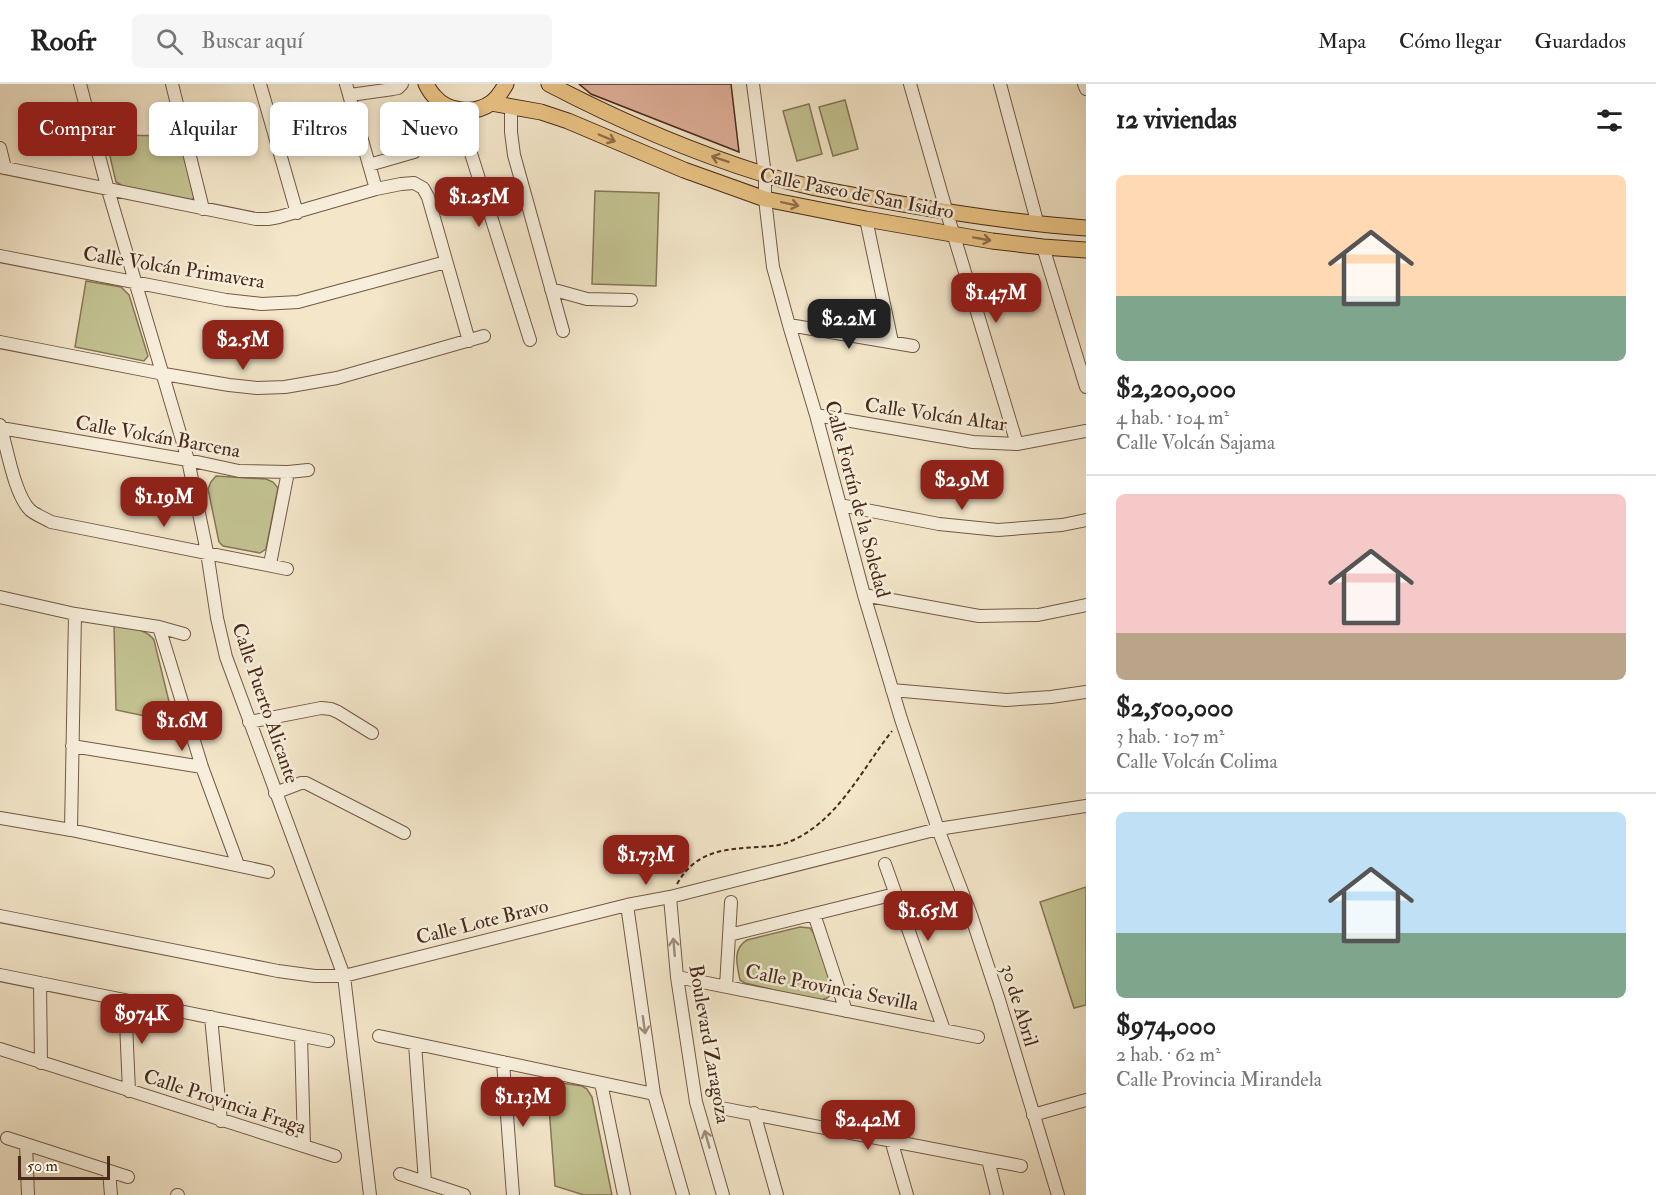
<!DOCTYPE html>
<html lang="es">
<head>
<meta charset="utf-8">
<style>
	:root { --surface:#fff; --page:#f6f6f6; --text:#222; --muted:#767676; --line:#e0e0e0; --accent:#8f2418 }
	body { margin:0; font-family:"IM FELL Double Pica",serif; background:var(--page); color:var(--text); height:100vh; display:flex; flex-direction:column; font-size:22px; white-space:nowrap }
	* { box-sizing:border-box; margin:0 }
	p { font-size:20px; color:var(--muted) }
	.icon { flex:none; width:33px; height:33px; fill:none; stroke:currentColor; stroke-width:2; stroke-linecap:round; stroke-linejoin:round }
	.map { position:relative; flex:1; overflow:hidden }
	.panel { display:flex; flex-direction:column; background:var(--surface); width:570px }
	.panel>* { flex:none }
	.hud { position:absolute; left:18px; top:18px; width:570px; height:54px; display:flex; gap:12px }
	.scale { position:absolute; left:18px; bottom:15px; width:92px; box-sizing:border-box; padding-left:6px; border:3px solid #48291a; border-top:0; font-size:16px; line-height:21px; white-space:nowrap; color:#48291a; -webkit-text-stroke:4px #f7efdc; paint-order:stroke }
	.price { position:absolute; translate:-50% -51px; padding:0 14px; border-radius:12px; background:var(--accent); color:#fff; font-size:20px; line-height:39px; filter:drop-shadow(0 2px 3px #0008) }
	.price::after { content:''; position:absolute; left:50%; top:36px; width:18px; height:14px; margin-left:-9px; background:inherit; clip-path:polygon(0 0,100% 0,50% 100%) }
	.price.on { background:#222; color:#fff }
	ul { padding:0; list-style:none }
	li { display:grid; align-content:center; gap:12px; height:318px; padding:0 30px }
	li+li { border-top:2px solid var(--line) }
	li span { display:grid; place-items:center; height:186px; border-radius:9px; color:#555 }
	li>.icon { margin-inline-start:auto }
	span .icon { width:108px; height:108px; fill:#fffc; stroke-width:1 }
	li b { font-size:26px }
	h2 { display:flex; justify-content:space-between; align-items:center; height:72px; padding:0 30px; font-size:26px }
	.chip { padding:0 21px; border-radius:9px; background:var(--surface); box-shadow:0 3px 9px #0003; font-size:21px; line-height:54px }
	.chip.on { background:var(--accent); color:#fff }
	header { display:flex; align-items:center; gap:36px; box-sizing:border-box; height:84px; padding:0 30px; background:var(--surface); border-bottom:2px solid var(--line) }
	header strong { font-size:28px }
	nav { display:flex; gap:33px; margin-inline-start:auto; font-size:21px }
	.search { width:420px; height:54px; background:var(--page); display:flex; align-items:center; gap:15px; box-sizing:border-box; padding:0 21px; border-radius:9px; color:var(--muted); font-size:22px }
	main { display:flex; flex:1; min-height:0 }
	.map>svg:first-child { display:block }
</style>
</head>
<body>
<header>
<strong>Roofr</strong>
<div class="search"><svg class="icon" aria-label="search" viewBox="0 0 24 24"><circle cx="10" cy="10" r="6"/><path d="M15 15l6 6"/></svg>Buscar aquí</div>
<nav><a>Mapa</a><a>Cómo llegar</a><a>Guardados</a></nav>
</header>
<main>
<div class="map">
<svg width="1086" height="1111" viewBox="0 0 1086 1111">
	<rect width="100%" height="100%" fill="#f3e6c9"/>
	<filter id="stains"><feTurbulence type="fractalNoise" baseFrequency=".00333" numOctaves="4"/><feColorMatrix values="0 0 0 0 .2 0 0 0 0 .09 0 0 0 0 .02 0 0 0 .5 -.17"/></filter>
	<radialGradient id="worn" r=".72"><stop offset=".6" stop-color="#630" stop-opacity="0"/><stop offset="1" stop-color="#630" stop-opacity=".3"/></radialGradient>
	<path fill="#c3c291" stroke="#867656" stroke-width="1.5" d="M845,16L858,65L833,72L819,23Z
		M809,20L822,70L797,77L783,27Z
		M105,51L179,52L195,107L194,114L191,116L123,102L116,98Z
		M595,107L659,109L656,202L592,200Z
		M86,197L121,203L129,211L148,272L144,277L75,263Z
		M216,392L266,395L273,398L278,404L266,465L260,469L223,462L219,458L208,405L211,398Z
		M114,541C128,544 146,544 154,556L174,638L116,626Z
		M1086,803V921L1074,924L1040,818Z
		M800,843L810,844L813,848L832,900V910L827,914L819,917L745,899L740,896C737,881 732,865 747,856Z
		M547,997L582,1002L587,1005L592,1013L612,1111H584L555,1102Z"/>
	<path fill="#dfae98" stroke="#48291a" stroke-width="1.5" d="M579,0H731L739,68L591,10Z"/>
	<g fill="none" stroke-linecap="round" stroke-linejoin="round">
		<defs>
			<path id="minor" d="M80,0L108,106L188,376L207,468L217,534L226,573L344,892L370,1111
				M172,0L203,125
				M260,0L297,129
				M346,0L376,105
				M753,0L765,91V115L773,183L789,241L816,331L864,511L901,635L938,745L971,831L999,916L1058,1111
				M910,0L947,129L1017,360
				M1000,0L1038,141
				M1084,0L1086,5
				M350,11L393,5L398,4L402,0
				M511,22V48L514,71L563,247
				M449,24L468,60L530,256
				M0,64L5,84
				M369,81L414,68
				M0,83L256,135H268L279,133L376,105L401,100L414,99L423,104L428,113L469,257
				M866,135L892,258
				M1043,163L1086,303
				M0,172L226,216L262,220L298,218L446,178
				M551,205L587,215L631,216
				M789,241L913,262
				M0,258L164,290L229,301L257,304L285,303L337,294L484,252
				M816,331L973,358L1017,360L1086,347
				M0,341C7,363 14,410 30,426C36,431 44,434 51,438L287,485
				M1,344L188,376L239,387L288,388L308,386
				M840,421L939,440L998,446L1062,441L1086,436
				M270,480L288,388
				M864,511L979,532L1038,531L1086,521
				M0,513L75,530L159,543L184,550
				M159,543L202,683L238,781
				M892,606L1006,616L1051,613L1086,608
				M249,638L321,624L331,625L338,628L372,649
				M72,662L202,683
				M275,709L301,699H306L404,749
				M0,734L71,746L268,788
				M71,746L75,530
				M885,780L944,946
				M670,813L677,893L696,1018L723,1111
				M627,821L654,1010L683,1111
				M814,830L846,927
				M0,832L278,887L315,892H344L627,821L670,813L938,745L1086,722
				M729,851L895,810
				M0,891L328,957
				M677,893L978,953
				M40,899L41,979
				M726,902L731,818
				M125,916L129,1007
				M211,933L221,1037
				M301,952L304,1062
				M379,952L654,1010
				M415,960L425,1098
				M0,965L335,1072
				M503,978L513,1111
				M601,999L624,1111
				M721,1024L1021,1082
				M754,1029L777,1111
				M1033,1031L1086,1016
				M7,1054L128,1093
				M891,1056L907,1111
				M26,1060L28,1111
				M988,1076L997,1111
				M109,1087L111,1111
				M400,1090L464,1111
				M177,1111H178"/>
			<path id="major" d="M426,0C428,4 431,9 434,12C447,28 474,31 491,19C498,14 502,7 506,0
				M549,0C618,36 689,67 763,90C799,102 837,108 874,115C945,128 1014,139 1086,144
				M491,19L541,28L568,37L684,86L765,115L866,135L992,157L1043,163L1086,166"/>
		</defs>
		<use href="#minor" stroke="#735846" stroke-width="14"/>
		<use href="#major" stroke="#48291a" stroke-width="17"/>
		<path stroke="#48291a" stroke-width="2" stroke-dasharray="4.5 3" stroke-linecap="butt" d="M677,800C696,766 725,765 760,763C771,762 781,762 791,757C838,737 862,685 892,647"/>
		<use href="#minor" stroke="#f7efdc" stroke-width="12"/>
		<use href="#major" stroke="#eac384" stroke-width="15"/>
	</g>
	<defs><path id="oneway-shaft" d="M-6 0H5M1.5-3L5.5 0L1.5 3" fill="none" stroke-width="1.6" stroke-linecap="round" stroke-linejoin="round" transform="scale(1.5)"/></defs>
	<g stroke="#916e4a">
		<use href="#oneway-shaft" transform="translate(607 54) rotate(23)"/>
		<use href="#oneway-shaft" transform="translate(720 75) rotate(-161)"/>
		<use href="#oneway-shaft" transform="translate(790 120) rotate(12)"/>
		<use href="#oneway-shaft" transform="translate(982 155) rotate(10)"/>
	</g>
	<g stroke="#a08c7b">
		<use href="#oneway-shaft" transform="translate(674 863) rotate(-95)"/>
		<use href="#oneway-shaft" transform="translate(644 941) rotate(82)"/>
		<use href="#oneway-shaft" transform="translate(707 1055) rotate(-106)"/>
	</g>
	<g text-anchor="middle" stroke-width="5" stroke-linejoin="round" paint-order="stroke">
		<g font-size="20" fill="#48291a" stroke="#f7efdc">
			<text transform="translate(857 109) rotate(11)" y="7">Calle Paseo de San Isidro</text>
			<text transform="translate(174 183) rotate(9)" y="7">Calle Volcán Primavera</text>
			<text transform="translate(936 330) rotate(8)" y="7">Calle Volcán Altar</text>
			<text transform="translate(158 352) rotate(10)" y="7">Calle Volcán Barcena</text>
			<text transform="translate(858 415) rotate(75)" y="7">Calle Fortín de la Soledad</text>
			<text transform="translate(266 619) rotate(71)" y="7">Calle Puerto Alicante</text>
			<text transform="translate(482 837) rotate(-14)" y="7">Calle Lote Bravo</text>
			<text transform="translate(832 903) rotate(11)" y="7">Calle Provincia Sevilla</text>
			<text transform="translate(1020 921) rotate(73)" y="7">30 de Abril</text>
			<text transform="translate(710 960) rotate(80)" y="7">Boulevard Zaragoza</text>
			<text transform="translate(225 1017) rotate(18)" y="7">Calle Provincia Fraga</text>
		</g>
	</g>
	<rect width="100%" height="100%" filter="url(#stains)"/>
	<rect width="100%" height="100%" fill="url(#worn)"/>
</svg>
<div class="scale">50 m</div>
<b class="price" style="left:479px;top:144px">$1.25M</b>
<b class="price" style="left:996px;top:240px">$1.47M</b>
<b class="price on" style="left:849px;top:266px">$2.2M</b>
<b class="price" style="left:243px;top:287px">$2.5M</b>
<b class="price" style="left:962px;top:427px">$2.9M</b>
<b class="price" style="left:164px;top:444px">$1.19M</b>
<b class="price" style="left:182px;top:668px">$1.6M</b>
<b class="price" style="left:646px;top:802px">$1.73M</b>
<b class="price" style="left:928px;top:858px">$1.65M</b>
<b class="price" style="left:142px;top:961px">$974K</b>
<b class="price" style="left:523px;top:1044px">$1.13M</b>
<b class="price" style="left:868px;top:1067px">$2.42M</b>
<div class="hud">
<a class="chip on">Comprar</a>
<a class="chip">Alquilar</a>
<a class="chip">Filtros</a>
<a class="chip">Nuevo</a>
</div>
</div>
<section class="panel">
<h2>12 viviendas<svg class="icon" aria-label="filters" viewBox="0 0 24 24"><path d="M4 7h16M4 17h16"/><circle cx="9" cy="7" r="2"/><circle cx="15" cy="17" r="2"/></svg></h2>
<ul>
<li><span style="background:linear-gradient(#ffd9b3 65%,#7fa58c 0)"><svg class="icon" aria-label="home" viewBox="0 0 24 24"><path d="M3 11l9-7 9 7M6 9v11h12V9"/></svg></span><div><b>$2,200,000</b><p>4 hab. · 104 m²</p><p>Calle Volcán Sajama</p></div></li>
<li><span style="background:linear-gradient(#f6c9c9 75%,#b9a48a 0)"><svg class="icon" aria-label="home" viewBox="0 0 24 24"><path d="M3 11l9-7 9 7M6 9v11h12V9"/></svg></span><div><b>$2,500,000</b><p>3 hab. · 107 m²</p><p>Calle Volcán Colima</p></div></li>
<li><span style="background:linear-gradient(#bfe0f5 65%,#7fa58c 0)"><svg class="icon" aria-label="home" viewBox="0 0 24 24"><path d="M3 11l9-7 9 7M6 9v11h12V9"/></svg></span><div><b>$974,000</b><p>2 hab. · 62 m²</p><p>Calle Provincia Mirandela</p></div></li>
</ul>
</section>
</main>
</body>
</html>
